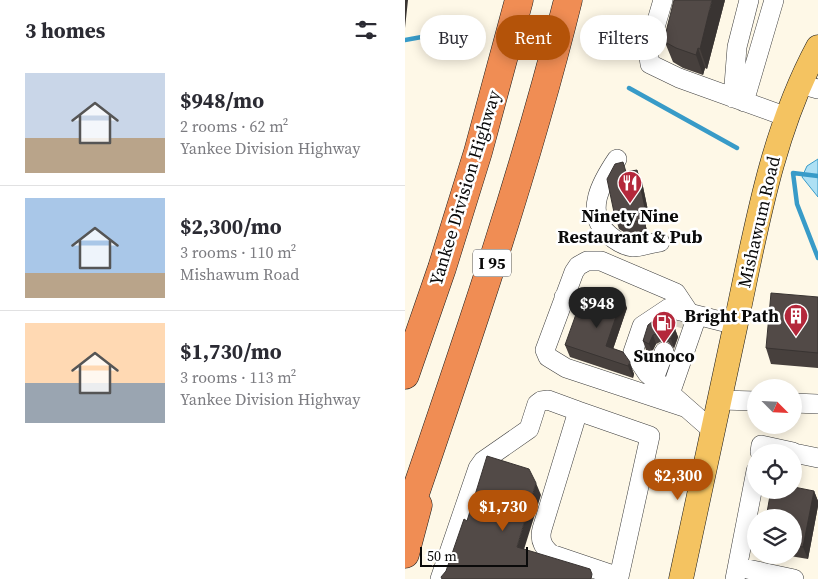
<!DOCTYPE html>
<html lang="en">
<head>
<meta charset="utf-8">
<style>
	:root { --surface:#fff; --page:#f7f7f7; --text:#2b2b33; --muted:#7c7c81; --line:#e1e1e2; --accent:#b45309 }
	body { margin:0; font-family:"Source Serif 4",serif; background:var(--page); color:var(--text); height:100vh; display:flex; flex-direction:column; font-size:19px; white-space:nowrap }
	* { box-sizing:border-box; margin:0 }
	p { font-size:16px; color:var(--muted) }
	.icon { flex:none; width:28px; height:28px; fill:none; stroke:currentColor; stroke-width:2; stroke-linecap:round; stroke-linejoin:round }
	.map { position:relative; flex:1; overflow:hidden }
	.details { display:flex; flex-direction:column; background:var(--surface); width:405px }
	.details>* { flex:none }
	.top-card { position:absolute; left:15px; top:15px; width:322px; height:45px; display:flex; gap:10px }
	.needle { width:32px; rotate:114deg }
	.tools { position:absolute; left:342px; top:379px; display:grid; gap:10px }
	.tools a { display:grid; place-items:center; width:55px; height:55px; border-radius:50%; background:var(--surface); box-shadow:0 2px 12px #0003; font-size:25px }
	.scale { position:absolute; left:15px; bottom:12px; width:108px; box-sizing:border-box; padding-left:5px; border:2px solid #0a0a0a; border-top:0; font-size:14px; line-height:18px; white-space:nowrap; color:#0a0a0a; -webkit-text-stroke:4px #fff; paint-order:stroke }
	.price { position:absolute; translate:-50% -42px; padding:0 11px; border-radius:18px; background:var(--accent); color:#fff; font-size:16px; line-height:32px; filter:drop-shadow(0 1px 2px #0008) }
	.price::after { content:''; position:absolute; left:50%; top:30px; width:15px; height:11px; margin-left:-8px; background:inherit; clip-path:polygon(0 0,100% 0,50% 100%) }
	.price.active { background:#222; color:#fff }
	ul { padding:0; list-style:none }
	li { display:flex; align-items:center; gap:15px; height:125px; padding:0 25px }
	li+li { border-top:1px solid var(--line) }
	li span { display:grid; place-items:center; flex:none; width:140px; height:100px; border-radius:0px; color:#555 }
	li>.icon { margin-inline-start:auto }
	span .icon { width:60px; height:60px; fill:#fffc; stroke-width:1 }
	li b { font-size:21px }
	h2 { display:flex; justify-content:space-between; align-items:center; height:60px; padding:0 25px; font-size:21px }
	.tag { padding:0 18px; border-radius:22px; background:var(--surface); box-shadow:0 2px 12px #0003; font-size:18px; line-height:45px }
	.tag.active { background:var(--accent); color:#fff }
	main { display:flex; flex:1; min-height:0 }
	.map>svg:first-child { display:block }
</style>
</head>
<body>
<main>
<section class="details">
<h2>3 homes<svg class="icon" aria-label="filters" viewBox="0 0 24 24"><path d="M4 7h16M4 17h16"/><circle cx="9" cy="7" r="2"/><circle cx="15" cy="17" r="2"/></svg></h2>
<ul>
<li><span style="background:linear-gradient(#c9d6e8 65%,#b9a48a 0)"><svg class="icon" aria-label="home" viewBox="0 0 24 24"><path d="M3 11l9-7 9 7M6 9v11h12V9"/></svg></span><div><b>$948/mo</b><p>2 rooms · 62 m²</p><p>Yankee Division Highway</p></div></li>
<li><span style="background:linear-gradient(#a9c7e8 75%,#b9a48a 0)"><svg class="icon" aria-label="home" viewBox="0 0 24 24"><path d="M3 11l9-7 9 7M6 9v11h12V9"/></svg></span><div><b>$2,300/mo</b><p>3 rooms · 110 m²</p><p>Mishawum Road</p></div></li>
<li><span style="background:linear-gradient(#ffd9b3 60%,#9aa5b1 0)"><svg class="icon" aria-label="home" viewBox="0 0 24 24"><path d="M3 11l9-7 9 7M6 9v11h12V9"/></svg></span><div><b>$1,730/mo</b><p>3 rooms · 113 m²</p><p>Yankee Division Highway</p></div></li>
</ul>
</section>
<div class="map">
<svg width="413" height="579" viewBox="0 0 413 579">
	<rect width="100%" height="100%" fill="#fef8e7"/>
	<path fill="#aee0f4" stroke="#389bc8" d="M413,159V197L397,177L402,166Z"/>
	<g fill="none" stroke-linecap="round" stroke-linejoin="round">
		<path stroke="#389bc8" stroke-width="4.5" d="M0,40L33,34L49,35
			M224,88L332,148
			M413,176L388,173L392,204L413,258"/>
		<path stroke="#d9d4c6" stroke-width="19" stroke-dasharray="19 9" stroke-linecap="butt" d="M259,352L273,311"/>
		<defs>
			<path id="minor" d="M258,0L243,51L245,64L274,78L382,117
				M395,84L413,89
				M328,98L332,47L344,0
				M339,102L369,0
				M212,159C197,181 178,213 204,235C211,241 219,246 228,247C237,247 246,243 255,242
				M159,297L192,308
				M249,379L259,352
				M265,394L292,316
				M315,400L351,401
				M389,403L413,404
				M282,408L161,368L143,357L140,350L169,272L173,266L182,261H196L271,293L285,314
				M173,411L245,436L214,577L146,554C138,547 134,540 137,529Z
				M308,431L242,373L228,352L237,326L264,308L331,325
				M355,452L356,445L388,452
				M389,453L413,458
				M333,567L389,579
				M35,579L73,468L78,461L124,429L132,404L136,401L143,400L173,411
				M330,579L351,471"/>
			<path id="major" d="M276,579C294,493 313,408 331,323C351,229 367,132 413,47"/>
			<path id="highway" d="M0,375L37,268L73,152L114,0
				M0,523C59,350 119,177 163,0
				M0,554L13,505"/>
		</defs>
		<use href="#minor" stroke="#3d3d3d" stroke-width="20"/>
		<use href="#major" stroke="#1b1b1b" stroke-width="25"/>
		<use href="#highway" stroke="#1b1b1b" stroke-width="29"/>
		<use href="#minor" stroke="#fff" stroke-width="19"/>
		<use href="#major" stroke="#f4c361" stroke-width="24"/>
		<use href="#highway" stroke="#f08d54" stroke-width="28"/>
	</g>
	<path fill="#47403d" d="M320,0L302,69L300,68L298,75L278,68L268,62L259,40Z
		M222,172L237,182L245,220L240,221L242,232L227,235L224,234L223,232H219L214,229L210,217Z
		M196,289L222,308L208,349L218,352L229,374L228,378L165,357L160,345L195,305L198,299L199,295Z
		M413,297V368L366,364L361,348Z
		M248,321L270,329L273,337L269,348L263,342L257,341L251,344L247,352L241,350L238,341Z
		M409,491L413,501V506L403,559L379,555H389V518Z"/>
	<path fill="#393432" d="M0,0H3L0,28Z
		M307,0H320L302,69L295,49Z
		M293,48L300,68L298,75L291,55Z
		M232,170L237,182L245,220L240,208Z
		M235,209L240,221L242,232L238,220Z
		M218,296L222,308L205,358L201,346Z
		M270,329L273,337L269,348L266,339Z
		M248,335L251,344L247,352L244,344Z
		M225,362L229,374L228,378L223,366Z
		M131,483L136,495L116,559L112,547Z
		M409,491L413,501V506L403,559L398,547Z"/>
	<path fill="#524a47" stroke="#393432" d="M269,0H307L295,49L293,48L291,55L271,48L260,42L261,40H259Z
		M218,162L221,172L232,170L240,208L235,209L238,220L223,223L219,222V219L215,220L210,217L202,179L210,164Z
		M196,289L218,296L201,346L218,352L225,362L223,366L160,345L175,303L189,307L195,305L198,299L199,294Z
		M366,293L413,297V353L361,348Z
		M248,321L270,329L266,339L260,333H254L248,335L244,344L238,341L243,325Z
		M82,456L124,469L131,483L112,547L185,569L187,574L186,579H37L36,577L41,571L59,519L62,521Z
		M389,487L409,491L398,547L389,546V518H361L366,490H389Z"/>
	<defs>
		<symbol id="restaurant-pin" viewBox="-11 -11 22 30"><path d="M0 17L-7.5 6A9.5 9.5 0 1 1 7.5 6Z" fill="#b4283b" stroke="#fff"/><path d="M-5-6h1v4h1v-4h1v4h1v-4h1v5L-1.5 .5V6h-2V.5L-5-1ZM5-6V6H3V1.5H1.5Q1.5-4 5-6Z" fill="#fff"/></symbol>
		<symbol id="building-pin" viewBox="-11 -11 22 30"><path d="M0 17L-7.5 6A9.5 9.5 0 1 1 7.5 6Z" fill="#b4283b" stroke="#fff"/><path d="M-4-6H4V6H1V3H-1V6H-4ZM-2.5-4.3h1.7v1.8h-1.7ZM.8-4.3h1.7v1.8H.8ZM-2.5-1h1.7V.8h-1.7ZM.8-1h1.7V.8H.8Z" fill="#fff"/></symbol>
		<symbol id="fuel-pin" viewBox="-11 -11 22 30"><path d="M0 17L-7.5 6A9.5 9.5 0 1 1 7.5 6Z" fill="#b4283b" stroke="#fff"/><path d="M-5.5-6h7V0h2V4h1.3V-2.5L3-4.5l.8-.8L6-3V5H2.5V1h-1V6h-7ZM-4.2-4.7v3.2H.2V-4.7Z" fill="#fff"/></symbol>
	</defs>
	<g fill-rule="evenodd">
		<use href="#restaurant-pin" x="211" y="169" width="28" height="38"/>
		<use href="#building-pin" x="377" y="302" width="28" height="38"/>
		<use href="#fuel-pin" x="245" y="309" width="28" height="38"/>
	</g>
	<g text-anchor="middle" stroke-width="5" stroke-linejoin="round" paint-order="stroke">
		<rect fill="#fff" stroke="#545454" stroke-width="1" x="68" y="249.5" width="38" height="27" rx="4"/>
		<g font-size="16" font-weight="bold" fill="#0a0a0a">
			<text x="87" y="269">I 95</text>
		</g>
		<g font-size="18" fill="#0a0a0a" stroke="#fff">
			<text transform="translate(60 188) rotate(-73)" y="6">Yankee Division Highway</text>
			<text transform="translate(354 222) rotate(-77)" y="6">Mishawum Road</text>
		</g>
		<g font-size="18" font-weight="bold" fill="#0a0a0a" stroke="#fff">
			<text x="225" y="222">Ninety Nine<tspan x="225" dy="21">Restaurant &amp; Pub</tspan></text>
			<text x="374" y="322" text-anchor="end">Bright Path</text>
			<text x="259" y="362">Sunoco</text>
		</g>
	</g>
</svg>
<div class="tools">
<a><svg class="needle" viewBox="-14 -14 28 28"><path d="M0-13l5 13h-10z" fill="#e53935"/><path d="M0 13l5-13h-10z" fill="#7c7c81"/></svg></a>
<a><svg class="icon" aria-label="locate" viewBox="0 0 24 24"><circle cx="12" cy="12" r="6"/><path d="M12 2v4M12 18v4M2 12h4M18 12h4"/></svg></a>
<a><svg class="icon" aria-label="layers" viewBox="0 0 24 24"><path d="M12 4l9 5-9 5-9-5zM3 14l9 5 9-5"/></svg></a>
</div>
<div class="scale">50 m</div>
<b class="price active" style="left:192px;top:329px">$948</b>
<b class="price" style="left:273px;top:501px">$2,300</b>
<b class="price" style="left:98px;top:532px">$1,730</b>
<div class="top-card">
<a class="tag">Buy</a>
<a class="tag active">Rent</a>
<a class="tag">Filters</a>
</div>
</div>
</main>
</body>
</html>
